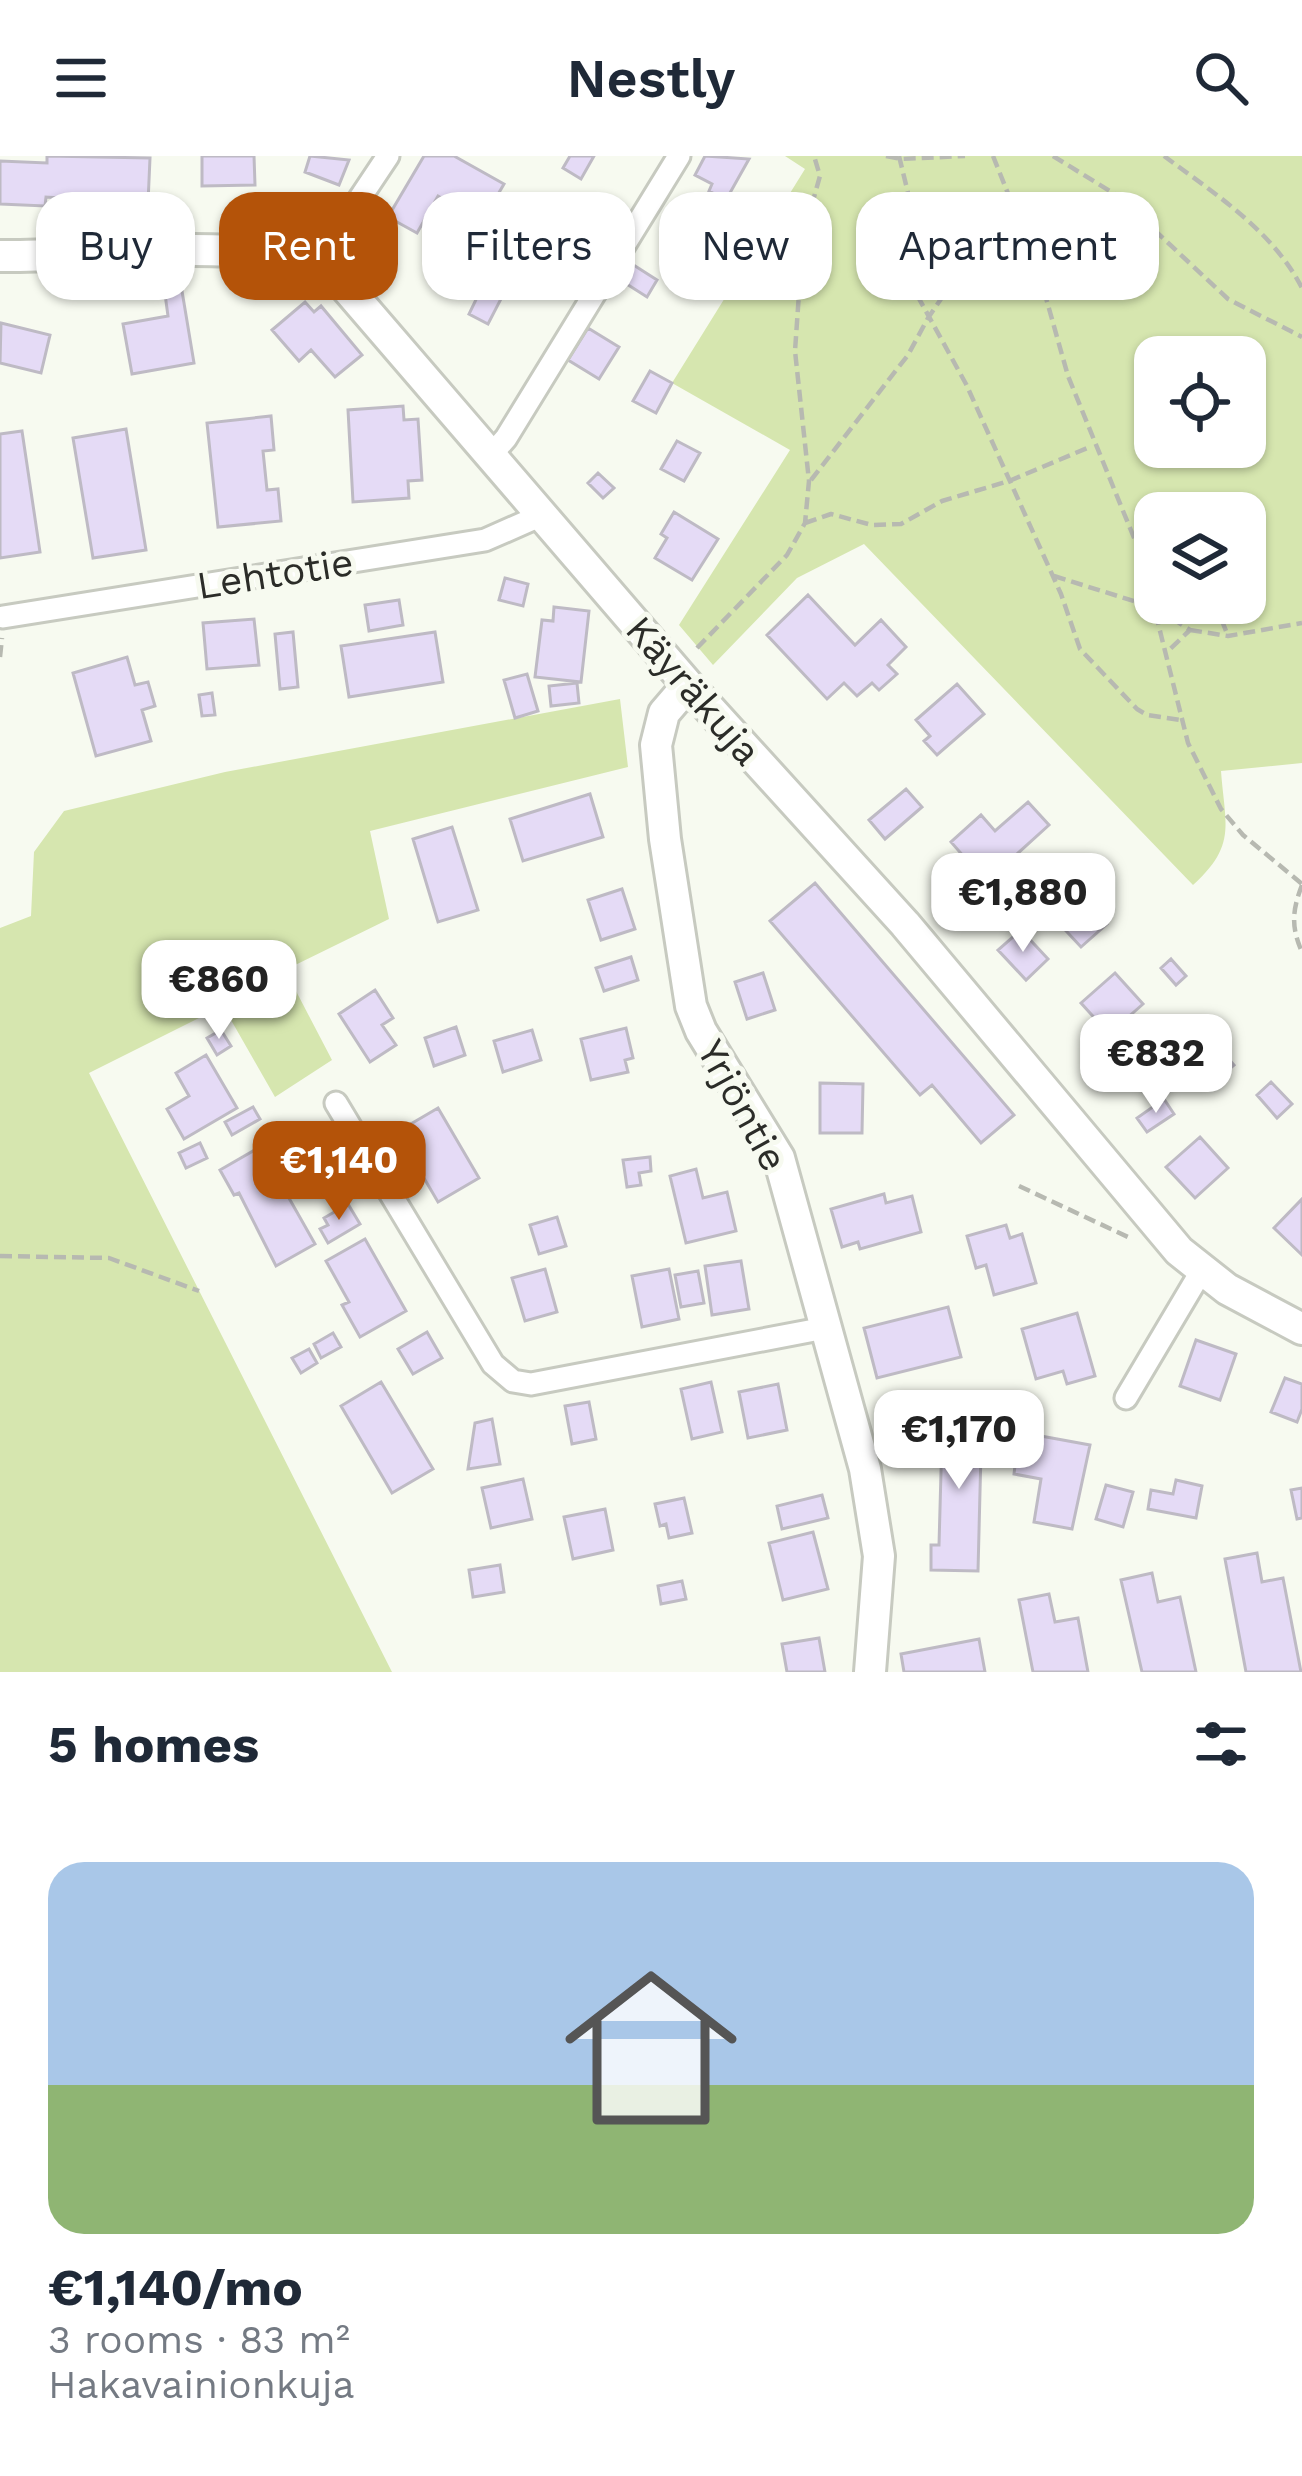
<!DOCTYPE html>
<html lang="en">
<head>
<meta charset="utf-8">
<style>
	:root { --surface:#fff; --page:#f6f6f7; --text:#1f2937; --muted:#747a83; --line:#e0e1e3; --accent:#b45309 }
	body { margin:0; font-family:"Work Sans",sans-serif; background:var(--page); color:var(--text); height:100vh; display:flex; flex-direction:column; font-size:45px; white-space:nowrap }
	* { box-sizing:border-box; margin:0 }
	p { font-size:39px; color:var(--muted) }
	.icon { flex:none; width:66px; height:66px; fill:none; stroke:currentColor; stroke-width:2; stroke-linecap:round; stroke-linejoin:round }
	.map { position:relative; height:1516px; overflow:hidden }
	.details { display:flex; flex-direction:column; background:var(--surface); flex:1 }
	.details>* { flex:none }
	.guide { position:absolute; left:36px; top:36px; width:1230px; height:108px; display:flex; gap:24px }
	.fabs { position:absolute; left:1134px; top:180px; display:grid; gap:24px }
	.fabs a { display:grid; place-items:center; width:132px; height:132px; border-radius:24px; background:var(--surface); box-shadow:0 3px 9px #0004; font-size:60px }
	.price { position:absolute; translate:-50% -102px; padding:0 27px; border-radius:24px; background:#fff; color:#222; font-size:39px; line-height:78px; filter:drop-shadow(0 3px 6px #0008) }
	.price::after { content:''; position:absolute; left:50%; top:72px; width:36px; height:27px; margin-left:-18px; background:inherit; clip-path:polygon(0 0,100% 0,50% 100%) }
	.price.active { background:var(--accent); color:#fff }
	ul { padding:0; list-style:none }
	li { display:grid; align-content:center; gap:24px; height:636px; padding:0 48px }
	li+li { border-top:3px solid var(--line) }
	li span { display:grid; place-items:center; height:372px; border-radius:36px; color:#555 }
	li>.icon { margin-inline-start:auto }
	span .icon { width:216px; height:216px; fill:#fffc; stroke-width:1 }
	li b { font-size:51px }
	h2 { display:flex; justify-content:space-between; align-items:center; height:144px; padding:0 48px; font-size:51px }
	.pill { padding:0 42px; border-radius:36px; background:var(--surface); box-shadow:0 3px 9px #0004; font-size:42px; line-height:108px }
	.pill.active { background:var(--accent); color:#fff }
	header { display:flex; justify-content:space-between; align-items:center; height:156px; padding:0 48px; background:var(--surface); font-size:54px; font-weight:600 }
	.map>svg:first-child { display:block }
</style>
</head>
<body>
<header><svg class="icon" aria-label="menu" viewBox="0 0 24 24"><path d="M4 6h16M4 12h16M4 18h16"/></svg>Nestly<svg class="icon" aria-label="search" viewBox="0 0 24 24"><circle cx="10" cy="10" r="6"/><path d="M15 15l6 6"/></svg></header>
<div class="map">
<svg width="1302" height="1516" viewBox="0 0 1302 1516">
	<rect width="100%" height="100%" fill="#f7faf0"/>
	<path fill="#d6e6af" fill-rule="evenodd" d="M785,0H1302V607L1221,615C1225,669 1237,689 1193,729L864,388L797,422L713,509L679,469L790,294L672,227L805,13ZM1155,201H1245V291H1155ZM1155,357H1245V447H1155Z
		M620,543L628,611L370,675L389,763L285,814L332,904L275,941L223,850L89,917L392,1516H0V772L31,760L34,696L64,655L225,616Z"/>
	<path fill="#e5dbf6" stroke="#bebac4" stroke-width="3" d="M47,0L150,2L148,47L46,41L45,50L0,48V5L47,7Z
		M202,0H254L255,29L202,30Z
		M310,0L349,4L339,29L305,16Z
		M424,0H454L504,28L470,86L448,74L460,53L438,40L417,77L388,61Z
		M570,0H594L581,23L563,12Z
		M705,0L749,3L726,44L709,35L712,28L695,19Z
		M537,70L573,94L568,102L578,108L562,131L516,101Z
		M632,108L657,124L647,141L622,125Z
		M483,129L503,139L488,168L469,158Z
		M182,135L194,207L132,218L123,168L168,160L165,138Z
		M305,146L314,156L321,150L362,199L335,221L311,194L299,205L272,174Z
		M1,167L50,179L41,217L0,207Z
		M588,172L619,191L599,223L568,204Z
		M650,215L672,227L656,257L633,245Z
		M403,250L404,264L418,263L422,324L408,325L409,342L353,346L348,254Z
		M271,260L274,294L263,295L267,334L278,333L281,365L218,371L207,267Z
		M126,273L146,394L93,402L73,282Z
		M22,275L40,396L0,402V278Z
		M677,285L700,297L684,325L661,313Z
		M598,317L614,332L603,342L588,327Z
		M674,356L718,383L692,424L655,402L667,382L661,378Z
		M505,422L528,428L523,450L499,444Z
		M808,439L855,489L881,464L906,491L888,509L897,518L879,534L872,527L857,540L844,527L827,543L767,479Z
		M399,444L403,469L369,475L365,449Z
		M554,451L589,455L581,526L535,521L542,464L553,465Z
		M254,463L259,509L207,513L203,467Z
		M293,476L298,531L280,533L275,478Z
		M435,476L443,526L349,541L341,490Z
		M127,501L135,529L148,526L155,550L142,554L151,585L96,600L73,517Z
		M527,518L538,555L515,562L504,524Z
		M577,527L579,547L551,550L549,530Z
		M957,528L984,558L937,599L924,585L930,580L916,564Z
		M212,537L215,559L202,560L199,539Z
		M906,633L922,651L885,683L869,664Z
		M590,638L603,681L523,705L510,663Z
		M1028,646L1049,669L986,726L951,686L981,659L995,675Z
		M452,671L478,754L438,766L413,683Z
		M815,727L1014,959L981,987L932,929L920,939L770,765Z
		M1089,731L1105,749L1096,756L1107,768L1081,791L1055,763Z
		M622,733L635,773L601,784L588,744Z
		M1021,774L1048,803L1026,824L998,794Z
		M631,801L638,824L604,835L596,812Z
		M1171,803L1186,820L1176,829L1161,812Z
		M763,817L775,854L747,863L735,826Z
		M1115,817L1143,848L1109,878L1081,847Z
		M375,834L393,862L382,869L396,889L370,906L339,858Z
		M1133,867L1148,884L1109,918L1095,901Z
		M456,871L465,899L434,910L425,882Z
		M626,872L633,902L625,904L628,916L591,924L581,883Z
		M221,874L231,890L217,899L207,882Z
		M532,874L541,904L503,916L494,885Z
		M1207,878L1234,909L1208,931L1197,919L1189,927L1172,908Z
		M206,899L237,952L184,983L167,953L189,940L176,917Z
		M1271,926L1292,948L1277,962L1257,939Z
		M820,927L863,928L862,977H820Z
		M1164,943L1174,958L1147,976L1137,962Z
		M253,951L260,963L232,979L225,966Z
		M438,952L479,1022L438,1046L397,976Z
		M1200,981L1228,1012L1195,1042L1166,1011Z
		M200,987L207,1002L186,1012L179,997Z
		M260,991L315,1088L276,1110L239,1037L234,1039L220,1014Z
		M650,1001L651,1015L639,1017L641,1029L627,1031L623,1004Z
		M696,1013L703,1042L727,1036L736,1075L686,1087L670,1020Z
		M884,1038L886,1047L912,1040L921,1076L860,1093L858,1086L842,1091L831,1053Z
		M1302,1043V1099L1274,1072Z
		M348,1048L360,1068L328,1087L320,1073L328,1069L324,1062Z
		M557,1061L566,1090L539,1098L530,1069Z
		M1006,1069L1010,1082L1022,1078L1036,1127L994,1139L986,1109L976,1112L967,1080Z
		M365,1083L406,1155L360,1181L342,1149L349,1146L326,1105Z
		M741,1105L749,1153L712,1159L705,1110Z
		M545,1113L557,1156L525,1165L512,1122Z
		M669,1113L679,1163L642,1171L632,1120Z
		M698,1115L704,1147L681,1151L675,1119Z
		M948,1151L961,1201L877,1222L864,1172Z
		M1077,1157L1095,1220L1067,1228L1063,1215L1036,1223L1022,1173Z
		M427,1176L442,1202L413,1218L398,1193Z
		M333,1177L341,1191L321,1202L314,1188Z
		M1196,1184L1236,1198L1220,1244L1180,1230Z
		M309,1193L317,1207L301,1217L292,1202Z
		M1285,1222L1302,1228V1253L1297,1266L1271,1256Z
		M381,1226L433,1313L392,1337L341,1250Z
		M711,1226L722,1276L692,1283L681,1233Z
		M778,1228L787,1274L748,1282L739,1236Z
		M589,1246L596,1283L572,1288L565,1250Z
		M936,1255L982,1257L978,1415L931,1414V1389H939L942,1280H935Z
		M492,1263L500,1308L468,1313L475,1267Z
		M1019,1276L1090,1289L1072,1373L1034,1366L1041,1323L1014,1318Z
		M523,1323L532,1363L491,1372L482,1332Z
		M1176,1324L1202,1330L1196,1362L1148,1353L1151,1334L1173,1338Z
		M1106,1329L1133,1336L1123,1371L1096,1363Z
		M1302,1332V1362L1297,1363L1291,1334Z
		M822,1339L828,1362L782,1373L777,1350Z
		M684,1342L692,1377L669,1382L666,1368L660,1370L655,1348Z
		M605,1353L613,1394L573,1403L564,1361Z
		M813,1376L828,1433L783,1444L769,1387Z
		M1257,1397L1262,1426L1283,1422L1301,1516H1246L1225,1403Z
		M500,1409L504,1436L473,1441L469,1414Z
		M1152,1417L1158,1446L1180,1441L1196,1516H1142L1121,1424Z
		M682,1425L686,1443L661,1448L658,1430Z
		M1049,1438L1055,1466L1078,1462L1088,1516H1033L1019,1444Z
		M819,1482L825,1516H787L782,1488Z
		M979,1483L985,1516H904L901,1498Z"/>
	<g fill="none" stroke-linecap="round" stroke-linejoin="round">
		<defs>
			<path id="street" d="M316,108L388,0
				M492,298L506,282L679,0
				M3,461L485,384L542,359
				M336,947L493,1208L513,1225L531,1228L825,1172
				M1126,1242L1202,1114"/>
			<path id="secondary" d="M0,100C79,102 280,75 337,121L688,529L905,768L1179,1095L1227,1133L1302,1173
				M688,529L664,557L656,589L665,683L691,850L701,875L779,1002L865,1313L879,1400L870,1516"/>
		</defs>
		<use href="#street" stroke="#c7cac0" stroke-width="27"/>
		<use href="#secondary" stroke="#c7cac0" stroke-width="36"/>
		<path stroke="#b7b9b1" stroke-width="4.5" stroke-dasharray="12 6" stroke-linecap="butt" d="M886,0L901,3L965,0
			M899,0L910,45L906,119L966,228L1061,438L1080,493L1137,553L1147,559L1181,564
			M993,0L1037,110L1068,220L1141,399L1188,587L1221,653L1243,679L1302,728
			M1053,0L1118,40L1228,143L1302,181
			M1164,0C1214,37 1273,75 1302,132
			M811,324L908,199L928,162L1011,40
			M805,367L831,358L872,369L901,368L942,345L1009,325L1092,290
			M1141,399L1155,406
			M1054,420L1156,452L1190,474L1167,496
			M1215,447L1228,480
			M1190,474L1228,480L1302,467
			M697,492L787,399L805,367L809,325L795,195L803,80L820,20L814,0
			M0,501L2,482
			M1302,729C1292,755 1291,771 1302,796
			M1019,1030L1128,1081
			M0,1100L109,1102L199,1135"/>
		<use href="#street" stroke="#fff" stroke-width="21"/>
		<use href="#secondary" stroke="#fff" stroke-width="30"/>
	</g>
	<g text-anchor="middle" stroke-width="10" stroke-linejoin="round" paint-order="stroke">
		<g font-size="39" fill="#2b2c28" stroke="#f7faf0">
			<text transform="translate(275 417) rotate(-9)" y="14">Lehtotie</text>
			<text transform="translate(694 534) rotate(49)" y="14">Käyräkuja</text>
			<text transform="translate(743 949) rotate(61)" y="14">Yrjöntie</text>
		</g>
	</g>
</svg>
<div class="fabs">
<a><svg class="icon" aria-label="locate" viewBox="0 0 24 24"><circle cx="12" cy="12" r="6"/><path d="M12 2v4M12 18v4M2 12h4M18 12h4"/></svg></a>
<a><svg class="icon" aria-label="layers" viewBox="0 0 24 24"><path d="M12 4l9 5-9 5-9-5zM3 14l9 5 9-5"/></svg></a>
</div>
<b class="price" style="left:1023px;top:799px">€1,880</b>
<b class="price" style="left:219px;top:886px">€860</b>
<b class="price" style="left:1156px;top:960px">€832</b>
<b class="price active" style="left:339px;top:1067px">€1,140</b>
<b class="price" style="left:959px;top:1336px">€1,170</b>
<div class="guide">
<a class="pill">Buy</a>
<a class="pill active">Rent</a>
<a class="pill">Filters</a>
<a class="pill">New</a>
<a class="pill">Apartment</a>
</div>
</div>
<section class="details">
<h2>5 homes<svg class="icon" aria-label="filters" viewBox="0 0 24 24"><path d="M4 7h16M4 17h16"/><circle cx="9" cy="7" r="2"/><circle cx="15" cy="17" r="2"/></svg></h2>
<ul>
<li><span style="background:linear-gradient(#a9c7e8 60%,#8fb573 0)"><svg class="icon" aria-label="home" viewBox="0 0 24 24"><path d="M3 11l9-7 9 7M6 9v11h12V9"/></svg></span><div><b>€1,140/mo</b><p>3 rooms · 83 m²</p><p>Hakavainionkuja</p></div></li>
</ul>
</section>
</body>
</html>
